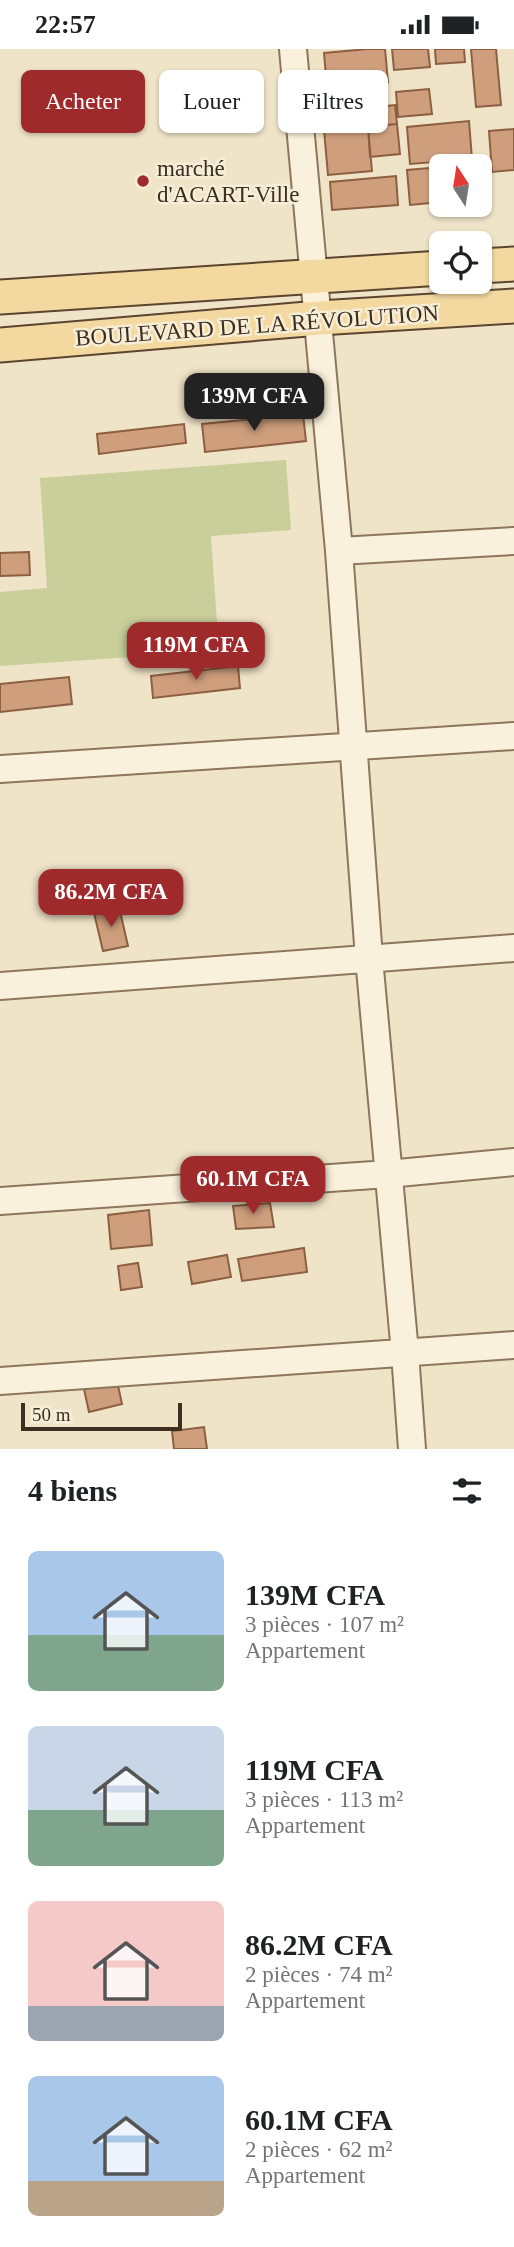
<!DOCTYPE html>
<html lang="fr">
<head>
<meta charset="utf-8">
<style>
	:root { --surface:#fff; --page:#f2f2f2; --text:#202124; --muted:#757577; --accent:#9e2a2b }
	body { margin:0; font-family:"Times New Roman",serif; background:var(--page); color:var(--text); height:100vh; display:flex; flex-direction:column; font-size:26px; white-space:nowrap }
	* { box-sizing:border-box; margin:0 }
	p { font-size:23px; color:var(--muted) }
	.icon { flex:none; width:38px; height:38px; fill:none; stroke:currentColor; stroke-width:2; stroke-linecap:round; stroke-linejoin:round }
	.map { position:relative; height:1400px; overflow:hidden }
	.sheet { display:flex; flex-direction:column; background:var(--surface); flex:1 }
	.sheet>* { flex:none }
	.guide { position:absolute; left:21px; top:21px; width:472px; height:63px; display:flex; gap:14px }
	.needle { width:46px; rotate:348deg }
	.buttons { position:absolute; left:429px; top:105px; display:grid; gap:14px }
	.buttons a { display:grid; place-items:center; width:63px; height:63px; border-radius:10px; background:var(--surface); box-shadow:0 2px 5px #0004; font-size:35px }
	.scale { position:absolute; left:21px; bottom:18px; width:161px; box-sizing:border-box; padding-left:7px; border:4px solid #3d2e20; border-top:0; font-size:19px; line-height:24px; white-space:nowrap; color:#3d2e20; -webkit-text-stroke:5px #f7eed8; paint-order:stroke }
	.price { position:absolute; translate:-50% -60px; padding:0 16px; border-radius:14px; background:var(--accent); color:#fff; font-size:23px; line-height:46px; filter:drop-shadow(0 2px 4px #0008) }
	.price::after { content:''; position:absolute; left:50%; top:42px; width:21px; height:16px; margin-left:-10px; background:inherit; clip-path:polygon(0 0,100% 0,50% 100%) }
	.price.current { background:#222; color:#fff }
	ul { padding:0; list-style:none }
	li { display:flex; align-items:center; gap:21px; height:175px; padding:0 28px }
	li span { display:grid; place-items:center; flex:none; width:196px; height:140px; border-radius:10px; color:#555 }
	li>.icon { margin-inline-start:auto }
	span .icon { width:84px; height:84px; fill:#fffc; stroke-width:1 }
	li b { font-size:30px }
	h2 { display:flex; justify-content:space-between; align-items:center; height:84px; padding:0 28px; font-size:30px }
	.pill { padding:0 24px; border-radius:10px; background:var(--surface); box-shadow:0 2px 5px #0004; font-size:24px; line-height:63px }
	.pill.current { background:var(--accent); color:#fff }
	.status { display:flex; justify-content:space-between; align-items:center; height:49px; padding:0 35px; background:var(--surface); direction:ltr }
	.status svg { height:19px; fill:currentColor }
	.map>svg:first-child { display:block }
</style>
</head>
<body>
<div class="status"><b>22:57</b><svg viewBox="0 0 49 12"><path d="M0 12V9h3v3zM5 12V6h3v6zM10 12V3h3v9zM15 12V0h3v12zM26 1h20v11H26zM47 4h2v5h-2z"/></svg></div>
<div class="map">
<svg width="514" height="1400" viewBox="0 0 514 1400">
	<rect width="100%" height="100%" fill="#f0e4c8"/>
	<path fill="#c9cf9b" d="M286,411L291,481L211,487L219,602L0,617V543L47,539L40,429Z"/>
	<path fill="#cf9f7d" stroke="#8d5f41" stroke-width="2" d="M368,0H385L388,33L327,39L324,4Z
		M392,0H428L430,18L394,21Z
		M435,0H464L465,13L436,15Z
		M471,0H496L501,56L476,58Z
		M429,40L432,65L398,68L396,43Z
		M395,56L397,75L339,80L337,62Z
		M469,72L472,110L410,115L407,78Z
		M397,75L400,105L370,108L368,78Z
		M368,78L372,122L328,126L324,81Z
		M514,80V121L492,123L489,82Z
		M441,118V153L410,156L407,121Z
		M396,127L398,156L332,161L330,133Z
		M303,365L306,392L205,403L202,375Z
		M184,375L186,394L99,405L97,385Z
		M29,503L30,526L0,527V504Z
		M238,617L240,639L153,649L151,627Z
		M69,628L72,655L0,663V635Z
		M119,858L128,897L103,902L94,864Z
		M270,1154L274,1178L236,1180L233,1157Z
		M149,1161L152,1196L111,1200L108,1166Z
		M304,1199L307,1223L242,1232L238,1210Z
		M227,1206L231,1228L192,1235L188,1213Z
		M138,1214L142,1238L121,1241L118,1217Z
		M117,1332L122,1355L89,1363L84,1340Z
		M204,1378L207,1400H174L172,1382Z"/>
	<g fill="none" stroke-linecap="round" stroke-linejoin="round">
		<defs>
			<path id="minor" d="M293,0L339,502L369,909L405,1304L412,1400
				M339,502L514,492
				M0,720L514,687
				M0,937L514,899
				M0,1152L388,1125L514,1113
				M0,1332L514,1296"/>
			<path id="major" d="M480,217L514,215
				M0,248L441,219
				M0,296L319,269L514,257"/>
		</defs>
		<use href="#minor" stroke="#8d765c" stroke-width="30"/>
		<use href="#major" stroke="#5b4430" stroke-width="37"/>
		<use href="#minor" stroke="#faf1dc" stroke-width="26"/>
		<use href="#major" stroke="#f3d9a0" stroke-width="33"/>
	</g>
	<circle fill="#9e2a2b" stroke="#f7eed8" stroke-width="2.5" cx="143" cy="132" r="7"/>
	<g text-anchor="middle" stroke-width="5" stroke-linejoin="round" paint-order="stroke">
		<g font-size="23" fill="#3d2e20" stroke="#f7eed8" text-anchor="start">
			<text x="157" y="127">marché<tspan x="157" dy="26">d'ACART-Ville</tspan></text>
		</g>
		<g font-size="23" fill="#3d2e20" stroke="#f7eed8">
			<text transform="translate(257 276) rotate(-4)" y="8">BOULEVARD DE LA RÉVOLUTION</text>
		</g>
	</g>
</svg>
<div class="buttons">
<a><svg class="needle" viewBox="-14 -14 28 28"><path d="M0-13l5 13h-10z" fill="#e53935"/><path d="M0 13l5-13h-10z" fill="#757577"/></svg></a>
<a><svg class="icon" aria-label="locate" viewBox="0 0 24 24"><circle cx="12" cy="12" r="6"/><path d="M12 2v4M12 18v4M2 12h4M18 12h4"/></svg></a>
</div>
<div class="scale">50 m</div>
<b class="price current" style="left:254px;top:384px">139M CFA</b>
<b class="price" style="left:196px;top:633px">119M CFA</b>
<b class="price" style="left:111px;top:880px">86.2M CFA</b>
<b class="price" style="left:253px;top:1167px">60.1M CFA</b>
<div class="guide">
<a class="pill current">Acheter</a>
<a class="pill">Louer</a>
<a class="pill">Filtres</a>
</div>
</div>
<section class="sheet">
<h2>4 biens<svg class="icon" aria-label="filters" viewBox="0 0 24 24"><path d="M4 7h16M4 17h16"/><circle cx="9" cy="7" r="2"/><circle cx="15" cy="17" r="2"/></svg></h2>
<ul>
<li><span style="background:linear-gradient(#a9c7e8 60%,#7fa58c 0)"><svg class="icon" aria-label="home" viewBox="0 0 24 24"><path d="M3 11l9-7 9 7M6 9v11h12V9"/></svg></span><div><b>139M CFA</b><p>3 pièces · 107 m²</p><p>Appartement</p></div></li>
<li><span style="background:linear-gradient(#c9d6e8 60%,#7fa58c 0)"><svg class="icon" aria-label="home" viewBox="0 0 24 24"><path d="M3 11l9-7 9 7M6 9v11h12V9"/></svg></span><div><b>119M CFA</b><p>3 pièces · 113 m²</p><p>Appartement</p></div></li>
<li><span style="background:linear-gradient(#f6c9c9 75%,#9aa5b1 0)"><svg class="icon" aria-label="home" viewBox="0 0 24 24"><path d="M3 11l9-7 9 7M6 9v11h12V9"/></svg></span><div><b>86.2M CFA</b><p>2 pièces · 74 m²</p><p>Appartement</p></div></li>
<li><span style="background:linear-gradient(#a9c7e8 75%,#b9a48a 0)"><svg class="icon" aria-label="home" viewBox="0 0 24 24"><path d="M3 11l9-7 9 7M6 9v11h12V9"/></svg></span><div><b>60.1M CFA</b><p>2 pièces · 62 m²</p><p>Appartement</p></div></li>
</ul>
</section>
</body>
</html>
